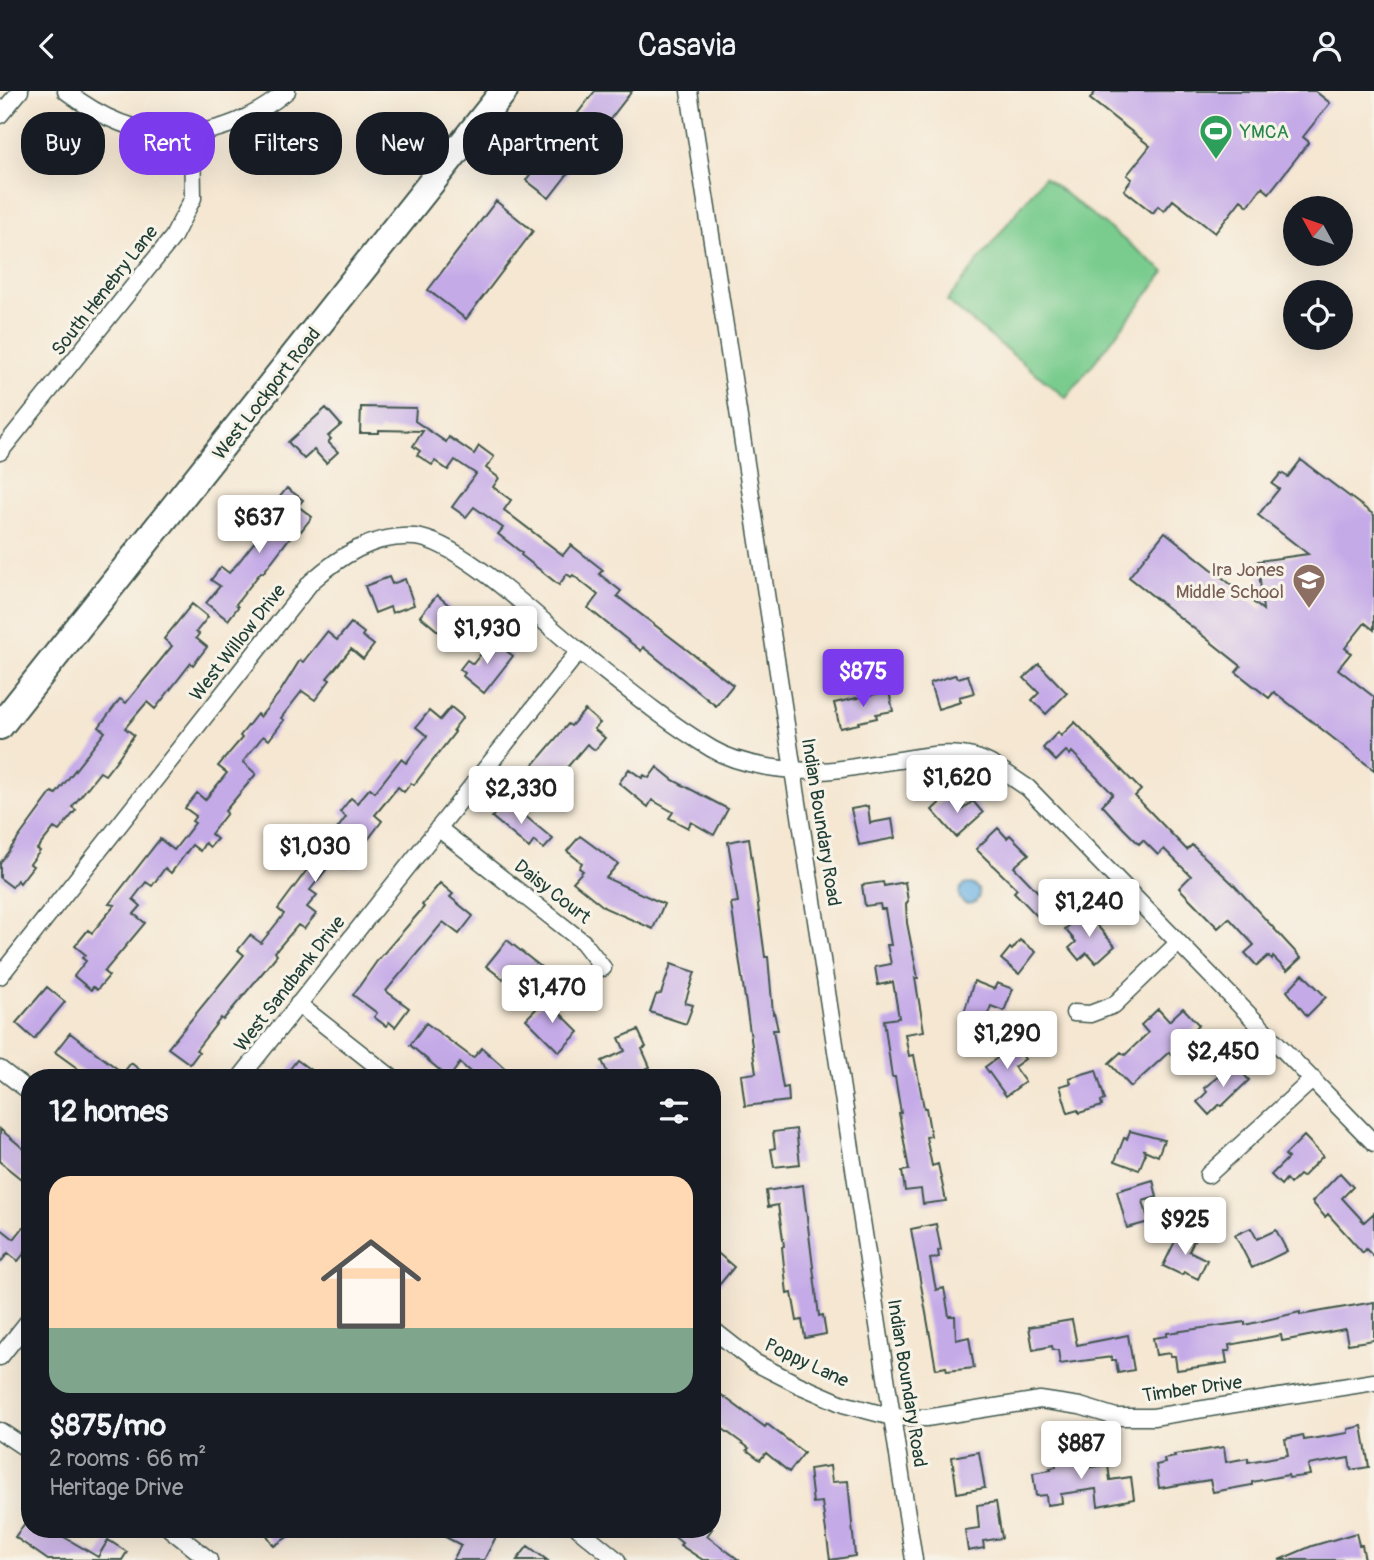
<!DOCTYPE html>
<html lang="en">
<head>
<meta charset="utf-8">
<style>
	:root { --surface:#171b24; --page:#20242c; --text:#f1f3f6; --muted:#9ea1a6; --line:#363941; --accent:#7c3aed }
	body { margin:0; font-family:Pangolin,sans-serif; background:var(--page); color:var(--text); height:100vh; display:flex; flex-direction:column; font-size:26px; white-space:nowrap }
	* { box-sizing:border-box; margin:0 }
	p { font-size:23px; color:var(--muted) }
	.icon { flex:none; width:38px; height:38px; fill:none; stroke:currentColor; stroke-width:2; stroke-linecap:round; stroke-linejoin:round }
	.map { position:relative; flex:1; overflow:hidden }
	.drawer { position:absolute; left:21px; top:978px; width:700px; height:469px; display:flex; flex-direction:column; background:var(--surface); border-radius:28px; box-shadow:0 7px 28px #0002 }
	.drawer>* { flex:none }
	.top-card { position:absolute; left:21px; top:21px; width:700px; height:63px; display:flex; gap:14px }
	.needle { width:46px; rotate:310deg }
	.controls { position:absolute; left:1283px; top:105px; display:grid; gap:14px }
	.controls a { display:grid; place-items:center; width:70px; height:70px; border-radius:50%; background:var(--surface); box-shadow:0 7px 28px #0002; font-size:35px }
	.price { position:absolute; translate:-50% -60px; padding:0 16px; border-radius:7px; background:#fff; color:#222; font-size:23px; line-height:46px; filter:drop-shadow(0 2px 4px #0008) }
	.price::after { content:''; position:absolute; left:50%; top:42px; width:21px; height:16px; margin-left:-10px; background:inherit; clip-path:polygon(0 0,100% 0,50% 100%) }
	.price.current { background:var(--accent); color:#fff }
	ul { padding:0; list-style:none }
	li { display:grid; align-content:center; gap:14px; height:371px; padding:0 28px }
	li+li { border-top:2px solid var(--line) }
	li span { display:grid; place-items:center; height:217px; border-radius:21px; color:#555 }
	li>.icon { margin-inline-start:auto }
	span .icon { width:126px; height:126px; fill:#fffc; stroke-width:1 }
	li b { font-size:30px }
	h2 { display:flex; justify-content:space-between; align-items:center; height:84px; padding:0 28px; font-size:30px }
	.tag { padding:0 24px; border-radius:28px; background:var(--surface); box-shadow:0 7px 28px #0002; font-size:24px; line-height:63px }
	.tag.current { background:var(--accent); color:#fff }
	header { display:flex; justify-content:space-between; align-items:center; height:91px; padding:0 28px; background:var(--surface); font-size:32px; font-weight:600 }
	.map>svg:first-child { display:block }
</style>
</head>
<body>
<header><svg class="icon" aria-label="back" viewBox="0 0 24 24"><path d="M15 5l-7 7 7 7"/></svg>Casavia<svg class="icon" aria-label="person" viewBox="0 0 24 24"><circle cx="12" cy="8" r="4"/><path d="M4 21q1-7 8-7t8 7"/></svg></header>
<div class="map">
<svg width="1374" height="1469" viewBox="0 0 1374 1469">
	<rect width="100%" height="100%" fill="#f7f3e8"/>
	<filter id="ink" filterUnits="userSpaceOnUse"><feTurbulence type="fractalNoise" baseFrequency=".0143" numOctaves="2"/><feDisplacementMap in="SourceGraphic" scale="14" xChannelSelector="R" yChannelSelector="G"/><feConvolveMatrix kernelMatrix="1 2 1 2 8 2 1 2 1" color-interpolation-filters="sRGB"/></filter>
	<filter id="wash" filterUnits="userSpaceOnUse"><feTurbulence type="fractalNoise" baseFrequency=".00686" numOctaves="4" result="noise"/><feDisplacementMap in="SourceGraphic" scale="28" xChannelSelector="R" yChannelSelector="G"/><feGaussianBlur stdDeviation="1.57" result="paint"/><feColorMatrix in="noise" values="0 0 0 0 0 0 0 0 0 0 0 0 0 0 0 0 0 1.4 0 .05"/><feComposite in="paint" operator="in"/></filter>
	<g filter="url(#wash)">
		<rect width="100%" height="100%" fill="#f5e7d2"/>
		<path fill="#79cc8e" stroke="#4c8461" stroke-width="2" d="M1044,86L1165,181L1066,307L947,210Z"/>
		<path fill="#6fb4e5" stroke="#47788c" stroke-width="2" d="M959 803a10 10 0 1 1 20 0a10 10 0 1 1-20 0Z"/>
		<g id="blocks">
			<path fill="#c5aae8" d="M595,0H632L549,107L526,89Z
				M1096,0H1315L1330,12L1303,46L1309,51L1269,102L1262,96L1248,115L1241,109L1215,142L1173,109L1164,120L1158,115L1153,122L1124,99L1132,88L1127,84L1150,55L1090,8Z
				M496,110L533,140L466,228L428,199Z
				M361,316L416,317L415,330L446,351L449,346L474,363L479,355L494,366L486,377L499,387L493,396L511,409L504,419L563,464L571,454L603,479L599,483L621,500L617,505L733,594L716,615L643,556L641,560L588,517L598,504L573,484L571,486L567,483L559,494L521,464L522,462L498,443L503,437L474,416L466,426L452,416L476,383L455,369L448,379L435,370L432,374L417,364L420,360L413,355L423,340L379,339V342H360Z
				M326,317L341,334L328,345L331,348L328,351L338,361L326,372L314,359L304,368L288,351Z
				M1301,369L1374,424V539L1365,532L1345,557L1351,562L1338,578L1374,606V679L1274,601L1269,607L1236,581L1241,575L1129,486L1165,441L1263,519L1258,470L1308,463L1258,424L1279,398L1272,393L1281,382L1288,386Z
				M287,397L303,409L298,415L312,426L301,440L297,437L263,482L261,481L236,513L238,516L228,529L206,512L220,495L211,489L221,476L229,482L237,473L281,417L275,412Z
				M389,486L392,493L405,488L414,514L392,522L390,516L375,522L365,495Z
				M437,504L450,515L449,517L473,537L457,556L420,525Z
				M192,513L208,526L196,541L199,543L196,547L207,556L193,574L191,572L155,618L147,611L125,637L134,644L116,670L105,684L100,681L72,716L76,719L59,740L54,737L37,758L40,760L30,773L33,775L20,792L17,789L12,796L0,787V772L52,701L56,703L105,641L99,636L120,608L126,612L172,555L164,548Z
				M351,532L364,542L362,545L374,554L363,568L351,558L327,587L330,589L315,609L302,600L281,627L284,629L269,649L263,645L243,671L256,683L225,720L227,722L211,743L217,748L210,756L205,752L200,760L192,754L171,782L165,777L152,795L146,791L133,808L141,815L134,823L145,832L104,881L109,885L97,899L93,896L91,899L74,885L86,870L82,867L86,864L75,855L88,839L92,842L115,814L109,813L160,748L174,759L195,732L192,730L196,725L185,717L197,702L205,709L227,682L218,675L242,647L240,645L257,623L260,626L280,601L300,569L303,571L327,541L337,549Z
				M492,549L513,565L484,602L463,585L465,582L460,578L467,569L473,573Z
				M1039,573L1067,602L1046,623L1032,609L1039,602L1024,587Z
				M955,584L958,587L968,584L974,602L959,606L961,611L938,618L930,592Z
				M889,600L893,620L876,623L877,627L859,631V633L840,637L834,612Z
				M451,616L463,626L453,639L455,641L414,694L411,692L404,701L398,696L375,724L382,730L346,778L334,769L310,799L317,804L307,816L316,823L304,838L298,834L275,861L277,864L264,880L223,929L221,927L196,959L199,961L190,973L168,957L244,864L238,859L250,844L261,852L284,823L278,818L346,726L340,721L351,707L357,712L370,697L375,701L401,668L406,672L427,645L416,636L429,620L440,629Z
				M585,619L600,632L594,638L605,647L595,659L587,653L552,694L560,701L549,715L519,691L568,633L571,635Z
				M1075,631L1141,699L1135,705L1187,759L1192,754L1234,794L1301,867L1287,880L1273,866L1272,869L1268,865L1257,875L1245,862L1254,854L1229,827L1218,837L1179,797L1191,785L1164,758L1158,764L1143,749L1139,753L1124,738L1102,714L1113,703L1072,661L1070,664L1066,660L1056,670L1043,657L1058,641L1061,645Z
				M657,676L673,689L728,718L714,744L691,731L688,737L669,727L673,721L652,709L648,716L619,692L629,678L642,687L644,684L649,687Z
				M948,704L962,719L973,710L983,722L956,746L932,719Z
				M506,709L553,748L544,758L534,750L529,757L492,726Z
				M868,715L870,732L892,728L895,747L859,754L851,718Z
				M998,737L1007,747L1010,744L1029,763L1014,776L1039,802L1041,800L1044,802L1056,791L1066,802L1038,826L1014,801L1017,798L976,758Z
				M580,745L618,773L606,787L664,813L653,838L605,817L573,791L583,780L579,777L582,772L567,760Z
				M749,747L765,866H768L773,922L774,921L778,939H773L783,997L788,996L789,1010L745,1015L741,984L756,982L731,812L738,811L728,751Z
				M883,791L884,795L905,791L908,810L906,813L907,832L918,887H915L924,940L905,943L909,965L914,964L924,1017H926L931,1045L926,1046L932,1075L938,1073L946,1110L923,1113L921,1098L905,1100L902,1080L909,1079L899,1022H901L895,986H892L884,929L899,927L893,891L878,894L875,876L891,873L887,854H891L885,818H881L880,813L865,815L862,794Z
				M440,792L453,803L450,806L473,825L459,843L443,831L386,900L409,917L395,936L389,931L386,935L374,926L377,922L353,904L377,870L424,816L422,814Z
				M1085,821L1115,855L1096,872L1087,862L1079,869L1069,857L1076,851L1065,838Z
				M507,849L541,876L530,890L513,876L503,888L486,875Z
				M1020,849L1036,861L1019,883L1001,868L1010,857L1012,859Z
				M671,873L695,881L685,912L693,914L686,933L650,921L656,904L661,903Z
				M1303,883L1326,906L1307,925L1287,900Z
				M974,890L994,898L997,892L1013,898L1004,920L991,915L985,930L977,931L963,925Z
				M47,896L65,911L34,948L16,932Z
				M546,908L579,941L559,961L526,928Z
				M1183,917L1199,934L1192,940L1194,943L1171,964L1169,961L1131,996L1109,972L1121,961L1125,964L1148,942L1141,934L1158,918L1169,930Z
				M426,932L473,967L482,957L516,987H477L460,972L449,987L410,954Z
				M638,939L646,956L642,958L650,976L634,983L636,987H610L602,970L625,960L619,947Z
				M70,942L123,982L131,972L150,987H91L55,961Z
				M1015,954L1025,968L1014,976L1025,991L1006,1005L985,976Z
				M297,969L312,980L307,987H283Z
				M1234,973L1249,989L1222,1015L1219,1014L1209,1024L1197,1011L1207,1001L1204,997Z
				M1096,979L1105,1009L1101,1010L1102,1015L1079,1022L1078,1019L1068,1022L1060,995L1071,992L1069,987Z
				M0,1038L30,1063V1078L21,1088L0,1071Z
				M796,1038L800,1073L774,1076L771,1058L775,1057L773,1041Z
				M1130,1040L1164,1049L1158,1065L1144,1059L1145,1064L1139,1079L1115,1070L1124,1047L1127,1048Z
				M1304,1045L1323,1065L1302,1086L1299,1084L1290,1093L1286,1088L1281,1094L1271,1084L1288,1067L1285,1064Z
				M1340,1082L1353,1096L1342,1107L1364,1131L1374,1122V1166L1366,1158L1363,1162L1328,1123L1325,1126L1312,1111Z
				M1153,1089L1157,1106L1143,1110L1149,1131L1127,1137L1117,1100Z
				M803,1094L819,1225L823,1224L826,1243L805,1247L802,1229L797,1230L792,1202L787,1203L782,1156L784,1155L778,1114L768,1116L766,1100Z
				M30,1128V1155L18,1170L8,1162L0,1172V1137L14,1148Z
				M936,1133L941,1159L938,1160L939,1166L930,1168L936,1199L944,1197L949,1225H955L956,1249L969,1246L974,1277L947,1280L946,1276L936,1278L911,1138Z
				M1251,1137L1257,1148L1276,1139L1287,1160L1252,1177L1235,1144Z
				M1180,1140L1195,1147L1189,1160L1207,1169L1198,1188L1184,1181L1182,1184L1163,1175Z
				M712,1157L734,1176L720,1193L712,1186Z
				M1374,1211V1249L1348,1253L1345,1238L1282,1250L1281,1244L1229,1254L1230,1260H1225L1227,1272L1177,1279L1175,1265H1171L1170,1262L1156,1264L1153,1247L1167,1245V1242L1245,1231V1234L1300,1221V1224Z
				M1072,1229L1077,1254L1128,1244L1134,1279L1118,1282L1116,1269H1112V1266L1060,1273L1058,1259H1053L1052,1255L1033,1259L1029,1236Z
				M712,1297L765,1336L767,1333L804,1362L789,1381L766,1362L760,1369L747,1359L749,1357L712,1330Z
				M1362,1335L1369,1376L1351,1379L1349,1367L1308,1374L1310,1384L1289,1387L1288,1384L1252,1391V1394L1213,1401L1210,1389L1159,1397L1156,1374L1165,1372L1164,1368L1175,1366L1174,1364L1224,1356L1226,1371L1248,1367V1371L1288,1364L1285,1348L1303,1344L1304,1349L1348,1342V1338Z
				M1076,1359L1079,1378L1108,1374L1110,1389L1131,1386L1134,1408L1098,1415L1096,1398L1061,1403L1062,1412L1047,1414L1046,1404L1036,1405L1033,1382L1051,1379L1050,1377L1056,1376L1054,1362Z
				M979,1361L985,1397L957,1402L952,1366Z
				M830,1375L832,1391L848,1390L855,1465L830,1469L822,1411L813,1412L809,1378Z
				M996,1411L1002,1447L983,1450L984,1457L968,1460L965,1439L979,1437L977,1414Z
				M30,1425V1438H69L64,1446L98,1466L108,1449L127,1461L122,1469H48L15,1446Z
				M263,1438H299L274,1455Z
				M430,1438H500L484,1469H453L461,1454Z
				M665,1438H712L707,1445L739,1469H703L680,1454L682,1452Z
				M1356,1442L1359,1454H1362L1365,1469H1279L1312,1455Z
				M528,1455L547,1469H517Z"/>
		</g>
	</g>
	<g filter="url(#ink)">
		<use href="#blocks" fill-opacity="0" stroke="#3f564c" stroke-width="2"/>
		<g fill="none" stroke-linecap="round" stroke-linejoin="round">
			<defs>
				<path id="minor" d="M66,0C137,56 216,58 287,0
					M689,0L914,1469
					M0,24L20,0
					M0,361L173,146L193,107L192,43
					M438,737L583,851L603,877
					M0,885L311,491C340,465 373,443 415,446C460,450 542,531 579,560C622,594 665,630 712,658C741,675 786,680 820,680C846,679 873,672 899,669C924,665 948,660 973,666C993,671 1011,686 1028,697L1374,1052
					M298,913L392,987
					M1074,922L1090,923L1114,914L1178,852
					M0,978L30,1001
					M240,987L579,560
					M1208,1084L1313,988
					M712,1238L754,1271L799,1294L843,1313L892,1326L926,1327L1040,1309L1080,1315L1116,1326H1153L1374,1291
					M0,1266L30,1228
					M0,1340L30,1360
					M170,1438L209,1469
					M579,1438L617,1469"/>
				<path id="primary" d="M0,635L504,0"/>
			</defs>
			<use href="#minor" stroke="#3f564c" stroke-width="19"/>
			<use href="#primary" stroke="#3f564c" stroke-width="30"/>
			<use href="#minor" stroke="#fff" stroke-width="16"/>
			<use href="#primary" stroke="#fff" stroke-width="26"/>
		</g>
	</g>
	<defs>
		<symbol id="stadium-pin" viewBox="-11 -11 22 30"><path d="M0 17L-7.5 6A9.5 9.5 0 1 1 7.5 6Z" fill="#2e9e5b" stroke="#f7f3e8"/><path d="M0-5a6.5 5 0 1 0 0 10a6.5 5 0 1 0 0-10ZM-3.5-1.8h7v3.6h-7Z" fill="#fff"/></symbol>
		<symbol id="school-pin" viewBox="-11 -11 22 30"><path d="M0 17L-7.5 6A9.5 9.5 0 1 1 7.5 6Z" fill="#8d6e63" stroke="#f7f3e8"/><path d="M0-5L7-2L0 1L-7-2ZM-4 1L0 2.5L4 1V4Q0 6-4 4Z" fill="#fff"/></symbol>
	</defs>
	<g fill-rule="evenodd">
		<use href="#stadium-pin" x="1197" y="21" width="38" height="52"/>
		<use href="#school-pin" x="1290" y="470" width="38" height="52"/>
	</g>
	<g text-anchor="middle" stroke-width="6" stroke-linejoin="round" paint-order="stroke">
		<g font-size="19" fill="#27864d" stroke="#f7f3e8" text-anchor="start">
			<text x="1240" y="47">YMCA</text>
		</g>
		<g font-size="19" fill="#1f3d34" stroke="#f7f3e8">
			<text transform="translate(104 199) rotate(-52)" y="7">South Henebry Lane</text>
			<text transform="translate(266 302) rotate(-52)" y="7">West Lockport Road</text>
			<text transform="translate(237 551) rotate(-52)" y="7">West Willow Drive</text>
			<text transform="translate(822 731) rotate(81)" y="7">Indian Boundary Road</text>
			<text transform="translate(553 800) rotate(38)" y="7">Daisy Court</text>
			<text transform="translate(289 892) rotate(-52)" y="7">West Sandbank Drive</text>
			<text transform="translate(807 1271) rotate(25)" y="7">Poppy Lane</text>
			<text transform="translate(908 1292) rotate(81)" y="7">Indian Boundary Road</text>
			<text transform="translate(1192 1297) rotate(-8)" y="7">Timber Drive</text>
		</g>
		<g font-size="19" fill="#785e54" stroke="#f7f3e8" text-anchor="end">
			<text x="1284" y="485">Ira Jones<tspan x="1284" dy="22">Middle School</tspan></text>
		</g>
	</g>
</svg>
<div class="controls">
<a><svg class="needle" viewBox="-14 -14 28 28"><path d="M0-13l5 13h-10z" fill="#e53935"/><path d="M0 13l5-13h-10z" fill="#9ea1a6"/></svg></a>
<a><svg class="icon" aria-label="locate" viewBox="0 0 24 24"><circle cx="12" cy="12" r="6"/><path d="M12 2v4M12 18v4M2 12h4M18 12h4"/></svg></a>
</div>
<b class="price" style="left:259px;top:464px">$637</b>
<b class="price" style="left:487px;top:575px">$1,930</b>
<b class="price current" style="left:863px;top:618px">$875</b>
<b class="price" style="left:957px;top:724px">$1,620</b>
<b class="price" style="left:521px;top:735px">$2,330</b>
<b class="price" style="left:315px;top:793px">$1,030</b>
<b class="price" style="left:1089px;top:848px">$1,240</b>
<b class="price" style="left:552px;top:934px">$1,470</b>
<b class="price" style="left:1007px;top:980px">$1,290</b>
<b class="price" style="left:1223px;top:998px">$2,450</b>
<b class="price" style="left:1185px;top:1166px">$925</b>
<b class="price" style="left:1081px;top:1390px">$887</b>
<div class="top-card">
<a class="tag">Buy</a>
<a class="tag current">Rent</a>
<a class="tag">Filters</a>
<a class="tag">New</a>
<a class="tag">Apartment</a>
</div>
<section class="drawer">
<h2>12 homes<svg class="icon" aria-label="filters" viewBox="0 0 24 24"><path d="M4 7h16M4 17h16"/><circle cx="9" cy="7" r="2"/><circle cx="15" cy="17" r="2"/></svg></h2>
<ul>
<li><span style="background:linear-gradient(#ffd9b3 70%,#7fa58c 0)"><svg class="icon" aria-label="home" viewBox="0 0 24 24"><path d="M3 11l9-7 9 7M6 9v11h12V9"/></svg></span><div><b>$875/mo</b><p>2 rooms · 66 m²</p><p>Heritage Drive</p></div></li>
</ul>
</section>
</div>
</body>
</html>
